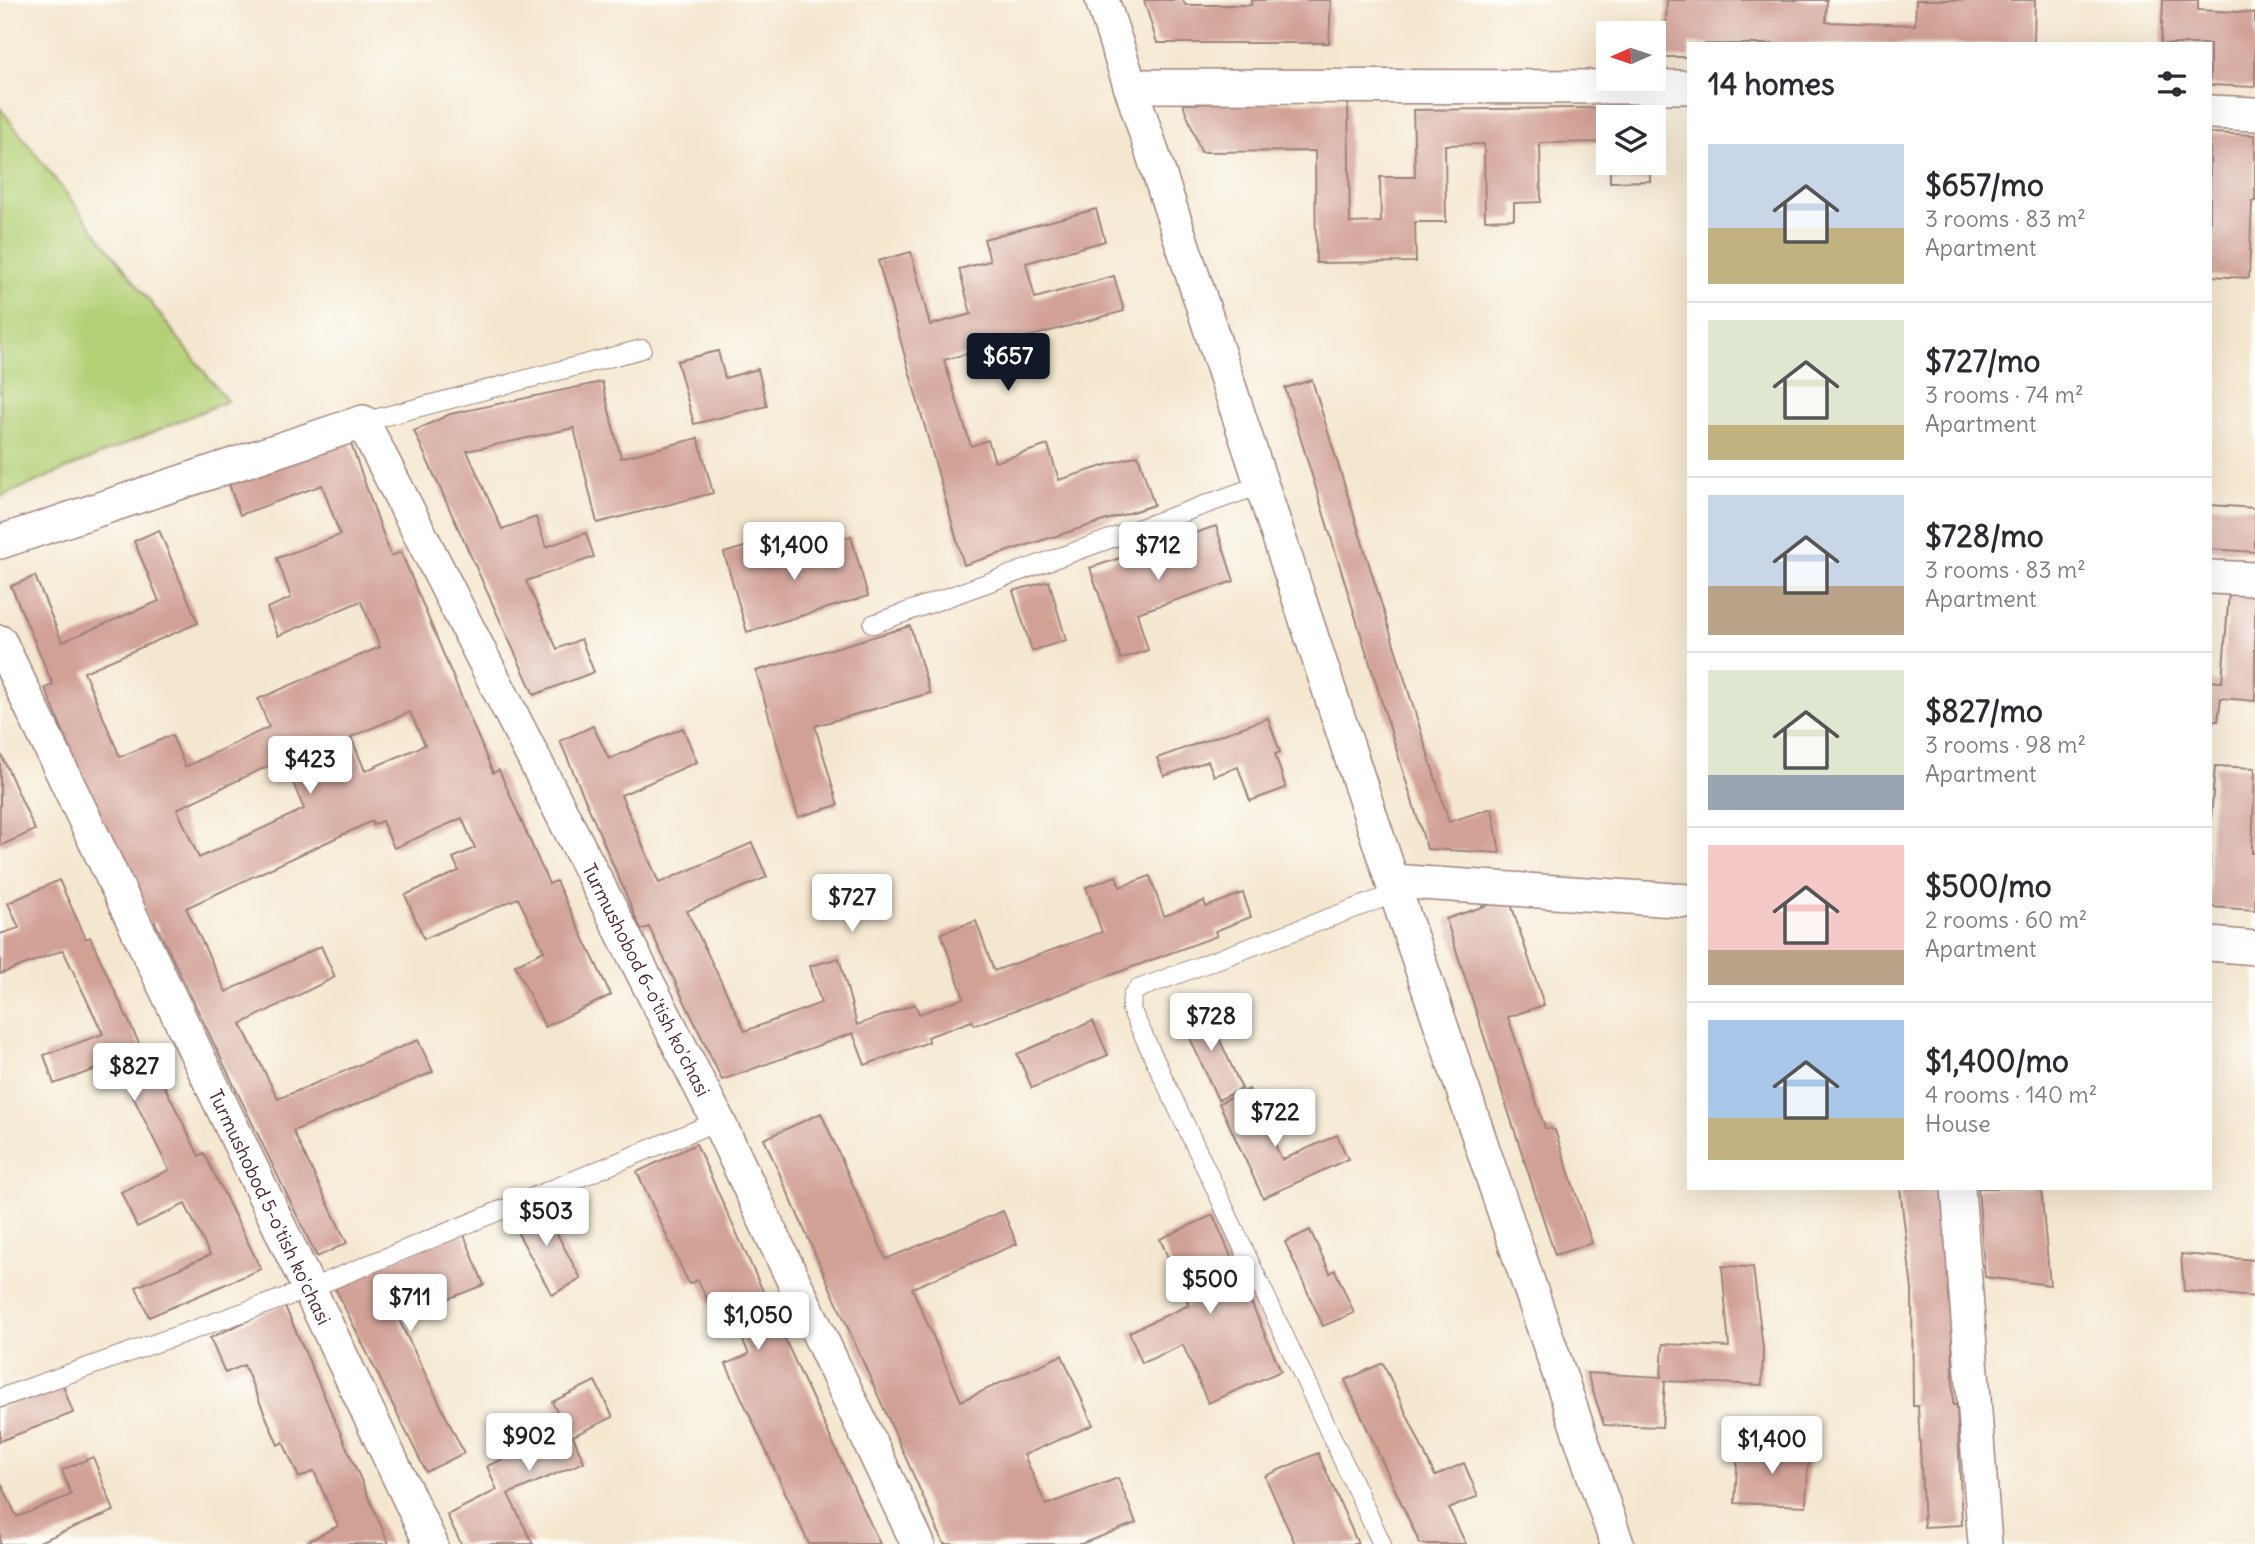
<!DOCTYPE html>
<html lang="en">
<head>
<meta charset="utf-8">
<style>
	:root { --surface:#fff; --page:#f2f2f3; --text:#2b2b33; --muted:#7c7c81; --line:#e1e1e2; --accent:#111827 }
	body { margin:0; font-family:Delius,sans-serif; background:var(--page); color:var(--text); height:100vh; display:flex; flex-direction:column; font-size:26px; white-space:nowrap }
	* { box-sizing:border-box; margin:0 }
	p { font-size:23px; color:var(--muted) }
	.icon { flex:none; width:38px; height:38px; fill:none; stroke:currentColor; stroke-width:2; stroke-linecap:round; stroke-linejoin:round }
	.map { position:relative; flex:1; overflow:hidden }
	.details { position:absolute; left:1687px; top:42px; width:525px; height:1148px; display:flex; flex-direction:column; background:var(--surface); border-radius:0px; box-shadow:0 7px 28px #0002 }
	.details>* { flex:none }
	.needle { width:46px; rotate:267deg }
	.buttons { position:absolute; left:1596px; top:21px; display:grid; gap:14px }
	.buttons a { display:grid; place-items:center; width:70px; height:70px; border-radius:0px; background:var(--surface); box-shadow:0 7px 28px #0002; font-size:35px }
	.price { position:absolute; translate:-50% -60px; padding:0 16px; border-radius:7px; background:#fff; color:#222; font-size:23px; line-height:46px; filter:drop-shadow(0 2px 4px #0008) }
	.price::after { content:''; position:absolute; left:50%; top:42px; width:21px; height:16px; margin-left:-10px; background:inherit; clip-path:polygon(0 0,100% 0,50% 100%) }
	.price.current { background:var(--accent); color:#fff }
	ul { padding:0; list-style:none }
	li { display:flex; align-items:center; gap:21px; height:175px; padding:0 21px }
	li+li { border-top:2px solid var(--line) }
	li span { display:grid; place-items:center; flex:none; width:196px; height:140px; border-radius:0px; color:#555 }
	li>.icon { margin-inline-start:auto }
	span .icon { width:84px; height:84px; fill:#fffc; stroke-width:1 }
	li b { font-size:30px }
	h2 { display:flex; justify-content:space-between; align-items:center; height:84px; padding:0 21px; font-size:30px }
	.map>svg:first-child { display:block }
</style>
</head>
<body>
<div class="map">
<svg width="2255" height="1544" viewBox="0 0 2255 1544">
	<rect width="100%" height="100%" fill="#fdfcf7"/>
	<filter id="ink" filterUnits="userSpaceOnUse"><feTurbulence type="fractalNoise" baseFrequency=".0143" numOctaves="2"/><feDisplacementMap in="SourceGraphic" scale="14" xChannelSelector="R" yChannelSelector="G"/><feConvolveMatrix kernelMatrix="1 2 1 2 8 2 1 2 1" color-interpolation-filters="sRGB"/></filter>
	<filter id="wash" filterUnits="userSpaceOnUse"><feTurbulence type="fractalNoise" baseFrequency=".00686" numOctaves="4" result="noise"/><feDisplacementMap in="SourceGraphic" scale="28" xChannelSelector="R" yChannelSelector="G"/><feGaussianBlur stdDeviation="1.57" result="paint"/><feColorMatrix in="noise" values="0 0 0 0 0 0 0 0 0 0 0 0 0 0 0 0 0 1.4 0 .05"/><feComposite in="paint" operator="in"/></filter>
	<g filter="url(#wash)">
		<rect width="100%" height="100%" fill="#f4e7cf"/>
		<path fill="#b4d076" stroke="#7f7850" stroke-width="2" d="M0,108L227,401L0,497Z"/>
		<g id="blocks">
			<path fill="#d2a196" fill-rule="evenodd" d="M1144,0H1183L1185,5H1251L1252,0H1331L1329,43H1157Z
				M1667,0H1827L1826,22L1915,25L1916,0H2035L2034,44H1689V57H1665Z
				M2163,0H2198V10L2255,13V87L2210,85V44H2161Z
				M1348,101L1350,223L1381,222L1380,177H1415L1413,110L1649,107V117H1608V142L1540,143L1541,202L1514,203V219L1485,220L1484,144L1445,145L1446,222H1415L1416,262L1316,263L1315,151L1201,152L1183,104Z
				M2210,133L2255,135V201H2252L2249,278L2210,276Z
				M1610,163H1650V181L1610,182Z
				M1096,209L1105,241L1026,263L1035,298L1114,276L1124,311L944,360L971,446L988,440L995,462L1048,445L1059,480L1138,455L1154,505L964,565L878,261L911,252L930,325L971,314L959,269L990,261L984,239Z
				M718,351L725,378L758,369L767,406L694,424L677,361Z
				M1312,380L1449,822L1492,808L1500,853L1427,849L1285,388Z
				M602,382L621,458L698,438L713,493L597,523L574,428L467,451L502,529L536,517L546,547L586,533L594,557L526,581L557,649L581,639L594,672L534,695L414,431L450,414Z
				M347,433L391,556L401,552L493,773L499,770L549,884L556,881L611,995L545,1027L515,965L544,951L518,898L424,939L405,895L459,871L453,858L475,848L462,818L394,848L382,821L373,825L372,821L186,908L226,992L321,946L335,977L241,1024L278,1099L418,1040L433,1072L293,1131L347,1243L317,1257L155,922L149,924L95,808L45,688L53,685L11,586L35,576L62,642L159,601L134,541L159,530L198,623L84,672L120,757L172,735L185,767L269,727L258,699L380,647L361,601L278,636L267,608L291,598L277,558L340,535L322,485L240,515L226,476ZM410,712L425,745L365,771L351,737ZM283,759L304,809L199,858L177,809Z
				M2210,505L2255,508V552L2210,549Z
				M1216,526L1234,581L1137,613L1148,650L1121,659L1090,568Z
				M851,536L868,596L747,632L724,553L761,542L767,561Z
				M1049,581L1066,640L1032,651L1013,591Z
				M2229,592L2255,594V701L2221,698L2218,721H2210V681L2222,682Z
				M910,626L930,693L815,726L838,805L798,817L756,671Z
				M1268,718L1280,752L1275,754L1286,788L1250,801L1238,767L1214,776L1208,761L1164,776L1157,758Z
				M593,726L609,759L683,728L697,762L621,795L659,883L752,843L767,877L687,911L745,1031L821,1003L810,966L839,958L857,1025L915,1004L919,1014L964,998L941,933L976,921L994,971L1102,932L1086,887L1116,876L1120,887L1150,876L1164,916L1204,901L1206,907L1243,893L1251,917L1215,931L1217,936L975,1025L972,1021L927,1037L929,1042L865,1065L853,1033L722,1080L649,927L641,930L560,741Z
				M0,752L35,830L0,846Z
				M2215,766L2255,768L2252,853H2255V910L2210,907V832Z
				M59,880L86,939L90,937L142,1050L146,1048L199,1156L204,1153L261,1269L149,1317L136,1287L210,1255L185,1204L137,1227L121,1192L169,1170L116,1062L54,1084L44,1055L103,1034L63,950L0,974V934L19,928L8,903Z
				M1509,898L1544,1005L1508,1017L1545,1128L1555,1130L1592,1243L1555,1255L1446,919Z
				M1204,1005L1242,1089L1218,1100L1180,1016Z
				M1093,1021L1108,1055L1032,1088L1017,1054Z
				M1249,1089L1282,1160L1337,1135L1348,1159L1263,1198L1219,1103Z
				M821,1113L886,1259L1003,1211L1017,1244L912,1288L961,1401L1062,1355L1093,1425L1024,1455L1046,1505L1118,1478L1136,1523L1081,1544H944L764,1139Z
				M696,1144L799,1370L880,1544H809L726,1364L749,1354L726,1303L712,1310L698,1280L689,1284L637,1172Z
				M1900,1188H1942L1952,1285L1953,1405H1957L1962,1525L1924,1527L1918,1406H1913L1912,1290Z
				M1978,1188H2041L2050,1285L1985,1277Z
				M540,1202L581,1279L552,1295L510,1219Z
				M1213,1215L1281,1371L1208,1403L1183,1345L1142,1363L1129,1332L1189,1305L1160,1239Z
				M1310,1230L1330,1273L1335,1270L1354,1313L1323,1326L1285,1242Z
				M463,1232L484,1285L398,1318L464,1453L426,1472L333,1284Z
				M2181,1254L2255,1260V1297L2184,1291Z
				M1722,1266L1753,1267L1763,1348L1762,1385L1665,1381L1662,1427L1604,1425L1587,1373L1661,1377L1663,1344L1729,1347Z
				M284,1304L389,1544H303L338,1526L314,1471L299,1478L283,1442L278,1445L244,1365L225,1373L210,1338Z
				M1383,1363L1435,1476L1464,1463L1478,1496L1449,1509L1466,1544H1420L1345,1380Z
				M595,1381L613,1417L573,1436L584,1462L508,1494L533,1544H461L447,1515L497,1490L487,1466L567,1432L552,1402Z
				M63,1385L73,1413L0,1441V1408Z
				M1738,1445L1809,1448L1806,1506L1735,1503Z
				M1318,1453L1358,1544H1295L1265,1476Z
				M93,1457L114,1511L34,1544H0V1481L17,1517L71,1495L62,1470Z"/>
		</g>
	</g>
	<g filter="url(#ink)">
		<use href="#blocks" fill-opacity="0" stroke="#9f837d" stroke-width="2"/>
		<g fill="none" stroke-linecap="round" stroke-linejoin="round">
			<defs>
				<path id="service" d="M363,422L642,349
					M873,624L1260,485
					M0,1398L309,1289L718,1121
					M1382,1544L1131,1009L1132,996L1138,989L1396,893"/>
				<g id="minor">
					<path d="M1102,0L1392,881L1617,1544"/>
					<path d="M1130,86L1689,87"/>
					<path d="M2210,112L2255,114"/>
					<path id="s1" d="M0,542L363,422L718,1121L918,1544"/>
					<path d="M2210,577L2255,579"/>
					<path id="s2" d="M0,642L431,1544"/>
					<path d="M1392,881L1689,901"/>
					<path d="M2210,944L2255,948"/>
					<path d="M1958,1188L1985,1544"/>
				</g>
			</defs>
			<use href="#service" stroke="#9f837d" stroke-width="20"/>
			<use href="#minor" stroke="#9f837d" stroke-width="36"/>
			<use href="#service" stroke="#fff" stroke-width="18"/>
			<use href="#minor" stroke="#fff" stroke-width="33"/>
		</g>
	</g>
	<g text-anchor="middle" stroke-width="7" stroke-linejoin="round" paint-order="stroke">
		<g font-size="19" fill="#4a1f2b" stroke="#fdfcf7">
			<text dy="7" stroke="none"><textPath href="#s1" startOffset="1008">Turmushobod 6-o'tish ko'chasi</textPath></text>
			<text dy="7" stroke="none"><textPath href="#s2" startOffset="626">Turmushobod 5-o'tish ko'chasi</textPath></text>
		</g>
	</g>
</svg>
<div class="buttons">
<a><svg class="needle" viewBox="-14 -14 28 28"><path d="M0-13l5 13h-10z" fill="#e53935"/><path d="M0 13l5-13h-10z" fill="#7c7c81"/></svg></a>
<a><svg class="icon" aria-label="layers" viewBox="0 0 24 24"><path d="M12 4l9 5-9 5-9-5zM3 14l9 5 9-5"/></svg></a>
</div>
<b class="price current" style="left:1008px;top:393px">$657</b>
<b class="price" style="left:794px;top:582px">$1,400</b>
<b class="price" style="left:1158px;top:582px">$712</b>
<b class="price" style="left:310px;top:796px">$423</b>
<b class="price" style="left:852px;top:934px">$727</b>
<b class="price" style="left:1211px;top:1053px">$728</b>
<b class="price" style="left:134px;top:1103px">$827</b>
<b class="price" style="left:1275px;top:1149px">$722</b>
<b class="price" style="left:546px;top:1248px">$503</b>
<b class="price" style="left:1210px;top:1316px">$500</b>
<b class="price" style="left:410px;top:1334px">$711</b>
<b class="price" style="left:758px;top:1352px">$1,050</b>
<b class="price" style="left:529px;top:1473px">$902</b>
<b class="price" style="left:1772px;top:1476px">$1,400</b>
<section class="details">
<h2>14 homes<svg class="icon" aria-label="filters" viewBox="0 0 24 24"><path d="M4 7h16M4 17h16"/><circle cx="9" cy="7" r="2"/><circle cx="15" cy="17" r="2"/></svg></h2>
<ul>
<li><span style="background:linear-gradient(#c9d6e8 60%,#c2b280 0)"><svg class="icon" aria-label="home" viewBox="0 0 24 24"><path d="M3 11l9-7 9 7M6 9v11h12V9"/></svg></span><div><b>$657/mo</b><p>3 rooms · 83 m²</p><p>Apartment</p></div></li>
<li><span style="background:linear-gradient(#dfe7d0 75%,#c2b280 0)"><svg class="icon" aria-label="home" viewBox="0 0 24 24"><path d="M3 11l9-7 9 7M6 9v11h12V9"/></svg></span><div><b>$727/mo</b><p>3 rooms · 74 m²</p><p>Apartment</p></div></li>
<li><span style="background:linear-gradient(#c9d6e8 65%,#b9a48a 0)"><svg class="icon" aria-label="home" viewBox="0 0 24 24"><path d="M3 11l9-7 9 7M6 9v11h12V9"/></svg></span><div><b>$728/mo</b><p>3 rooms · 83 m²</p><p>Apartment</p></div></li>
<li><span style="background:linear-gradient(#dfe7d0 75%,#9aa5b1 0)"><svg class="icon" aria-label="home" viewBox="0 0 24 24"><path d="M3 11l9-7 9 7M6 9v11h12V9"/></svg></span><div><b>$827/mo</b><p>3 rooms · 98 m²</p><p>Apartment</p></div></li>
<li><span style="background:linear-gradient(#f6c9c9 75%,#b9a48a 0)"><svg class="icon" aria-label="home" viewBox="0 0 24 24"><path d="M3 11l9-7 9 7M6 9v11h12V9"/></svg></span><div><b>$500/mo</b><p>2 rooms · 60 m²</p><p>Apartment</p></div></li>
<li><span style="background:linear-gradient(#a9c7e8 70%,#c2b280 0)"><svg class="icon" aria-label="home" viewBox="0 0 24 24"><path d="M3 11l9-7 9 7M6 9v11h12V9"/></svg></span><div><b>$1,400/mo</b><p>4 rooms · 140 m²</p><p>House</p></div></li>
</ul>
</section>
</div>
</body>
</html>
